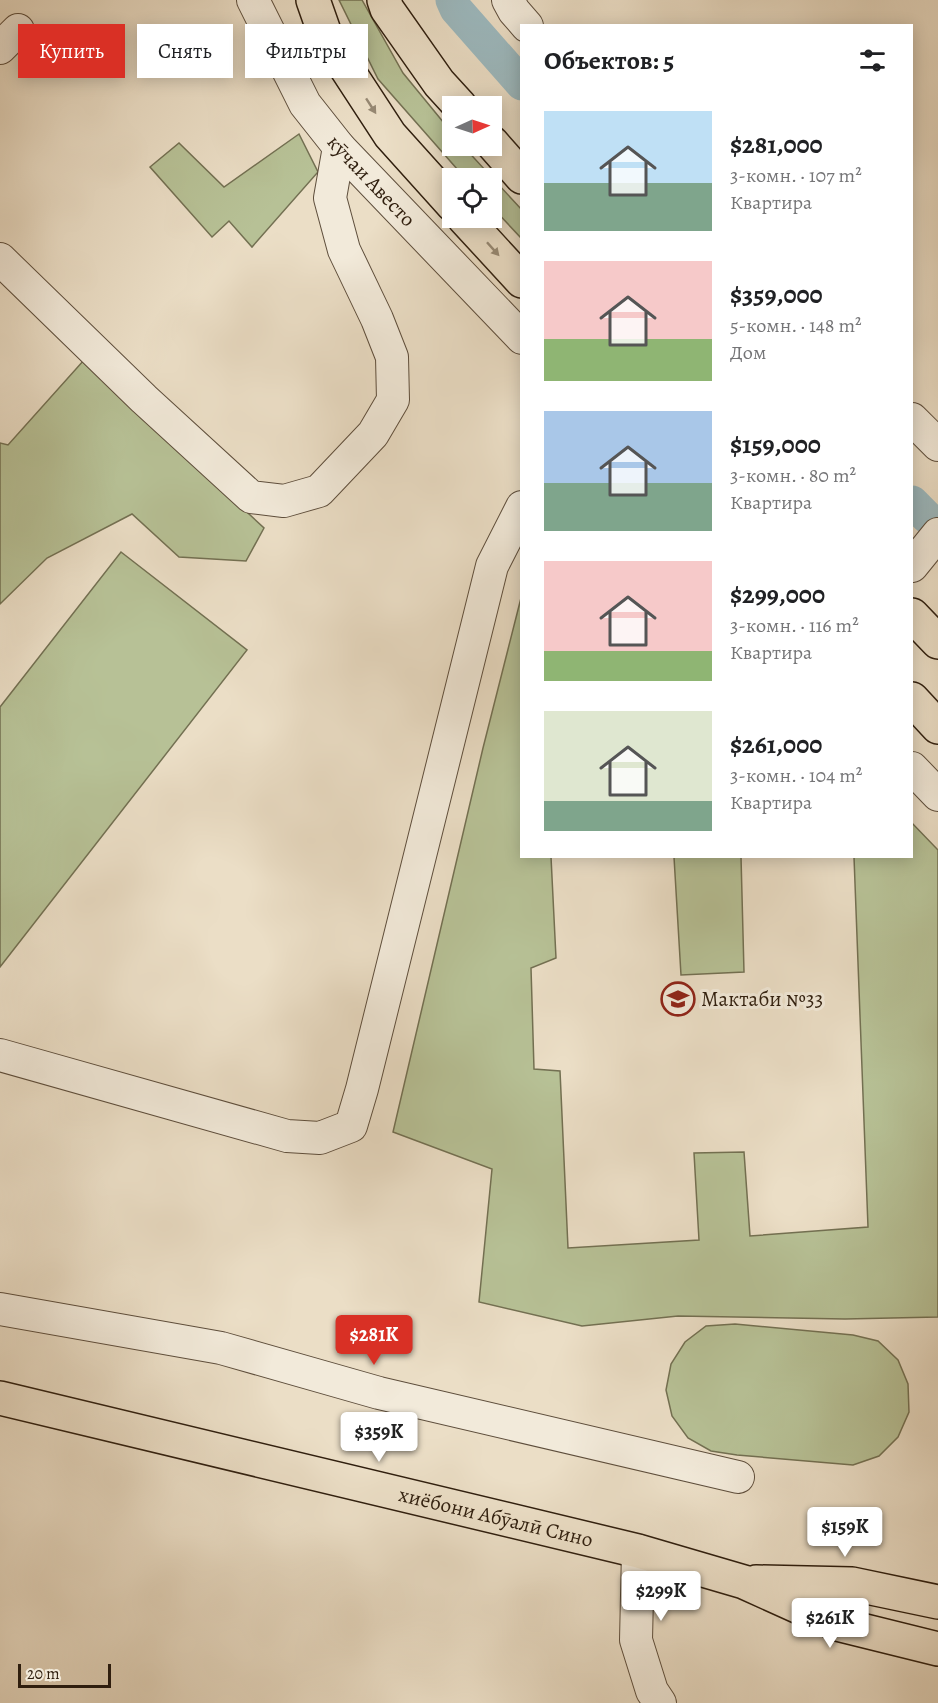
<!DOCTYPE html>
<html lang="ru">
<head>
<meta charset="utf-8">
<style>
	:root { --surface:#fff; --page:#f2f2f2; --text:#202124; --muted:#757577; --accent:#d93025 }
	body { margin:0; font-family:Alegreya,serif; background:var(--page); color:var(--text); height:100vh; display:flex; flex-direction:column; font-size:22px; white-space:nowrap }
	* { box-sizing:border-box; margin:0 }
	p { font-size:20px; color:var(--muted) }
	.icon { flex:none; width:33px; height:33px; fill:none; stroke:currentColor; stroke-width:2; stroke-linecap:round; stroke-linejoin:round }
	.map { position:relative; flex:1; overflow:hidden }
	.details { position:absolute; left:520px; top:24px; width:393px; height:834px; display:flex; flex-direction:column; background:var(--surface); border-radius:0px; box-shadow:0 3px 15px #0003 }
	.details>* { flex:none }
	.banner { position:absolute; left:18px; top:24px; width:412px; height:54px; display:flex; gap:12px }
	.needle { width:39px; rotate:87deg }
	.controls { position:absolute; left:442px; top:96px; display:grid; gap:12px }
	.controls a { display:grid; place-items:center; width:60px; height:60px; border-radius:0px; background:var(--surface); box-shadow:0 3px 15px #0003; font-size:30px }
	.scale { position:absolute; left:18px; bottom:15px; width:93px; box-sizing:border-box; padding-left:6px; border:3px solid #2f1e0e; border-top:0; font-size:16px; line-height:21px; white-space:nowrap; color:#2f1e0e; -webkit-text-stroke:4px #f2eada; paint-order:stroke }
	.price { position:absolute; translate:-50% -51px; padding:0 14px; border-radius:6px; background:#fff; color:#222; font-size:20px; line-height:39px; filter:drop-shadow(0 2px 3px #0008) }
	.price::after { content:''; position:absolute; left:50%; top:36px; width:18px; height:14px; margin-left:-9px; background:inherit; clip-path:polygon(0 0,100% 0,50% 100%) }
	.price.on { background:var(--accent); color:#fff }
	ul { padding:0; list-style:none }
	li { display:flex; align-items:center; gap:18px; height:150px; padding:0 24px }
	li span { display:grid; place-items:center; flex:none; width:168px; height:120px; border-radius:0px; color:#555 }
	li>.icon { margin-inline-start:auto }
	span .icon { width:72px; height:72px; fill:#fffc; stroke-width:1 }
	li b { font-size:26px }
	h2 { display:flex; justify-content:space-between; align-items:center; height:72px; padding:0 24px; font-size:26px }
	.pill { padding:0 21px; border-radius:0px; background:var(--surface); box-shadow:0 3px 15px #0003; font-size:21px; line-height:54px }
	.pill.on { background:var(--accent); color:#fff }
	.map>svg:first-child { display:block }
</style>
</head>
<body>
<div class="map">
<svg width="938" height="1703" viewBox="0 0 938 1703">
	<rect width="100%" height="100%" fill="#ebdec6"/>
	<filter id="stains"><feTurbulence type="fractalNoise" baseFrequency=".00333" numOctaves="4"/><feColorMatrix values="0 0 0 0 .2 0 0 0 0 .09 0 0 0 0 .02 0 0 0 .5 -.17"/></filter>
	<radialGradient id="worn" r=".72"><stop offset=".6" stop-color="#630" stop-opacity="0"/><stop offset="1" stop-color="#630" stop-opacity=".3"/></radialGradient>
	<path fill="#b7c196" stroke="#737052" stroke-width="1.5" d="M339,0H362L403,73L453,134V146H463L522,210V239L492,207V178H465L378,79Z
		M299,134L318,172L252,247L229,221L212,237L150,167L179,143L224,187Z
		M84,360L264,528L246,561L179,557L132,514L47,558L0,604V443L8,445Z
		M121,552L247,650L0,967V707Z
		M522,594V856L551,857L556,958L531,968L534,1069L560,1071L568,1248L699,1240L694,1153L744,1152L750,1236L868,1227L854,857L912,856V823L938,850V1317L845,1319L678,1316L582,1326L479,1302L492,1169L393,1132L483,748Z
		M674,857H741L744,972L681,975Z
		M735,1324L853,1335L878,1341L898,1360L908,1384L909,1412L898,1437L879,1456L853,1465L737,1455L711,1451L688,1438L672,1416L666,1390L671,1364L685,1342L706,1326Z"/>
	<g fill="none" stroke-linecap="round" stroke-linejoin="round">
		<path stroke="#9cb9bf" stroke-width="33" d="M452,0L456,9L522,84
			M912,502L927,517"/>
		<defs>
			<g id="minor">
				<path id="s1" d="M253,0L305,104L339,147L522,338"/>
				<path d="M508,0L514,11L527,26"/>
				<path d="M0,48L18,30"/>
				<path d="M0,259L144,399L251,497L284,501L319,491L373,434L393,400L392,357L377,319L344,250L330,198L339,147"/>
				<path d="M912,419L938,445"/>
				<path d="M912,566L938,534"/>
				<path d="M912,768L938,795"/>
				<path d="M0,1055L287,1136L320,1138L351,1126L362,1089L492,566L522,507"/>
				<path d="M0,1309L221,1348L379,1393L738,1477"/>
				<path d="M638,1551L636,1640L652,1691L660,1703"/>
			</g>
			<g id="major">
				<path d="M313,0L326,37L390,135L453,205"/>
				<path d="M384,0L387,9L439,83L460,106"/>
				<path d="M492,143L522,177"/>
				<path d="M464,218L522,281"/>
				<path d="M912,615L938,642"/>
				<path d="M912,699L938,727"/>
				<path id="s2" d="M0,1398L638,1551L744,1582L837,1624L938,1649"/>
				<path d="M756,1582L852,1584L938,1602"/>
			</g>
		</defs>
		<use href="#minor" stroke="#5e4e3c" stroke-width="34"/>
		<use href="#major" stroke="#2f1e0e" stroke-width="36"/>
		<use href="#minor" stroke="#f2eada" stroke-width="32"/>
		<use href="#major" stroke="#ebdec6" stroke-width="33"/>
	</g>
	<defs><path id="oneway-solid" d="M-6-.8H1V-3.2L6.5 0L1 3.2V.8H-6Z" transform="scale(1.5)"/></defs>
	<g fill="#968873">
		<use href="#oneway-solid" transform="translate(371 106) rotate(57)"/>
		<use href="#oneway-solid" transform="translate(493 249) rotate(48)"/>
	</g>
	<defs>
		<symbol id="school-ring" viewBox="-11 -11 22 22"><circle r="9.5" fill="#f2eada" stroke="#8f2418" stroke-width="1.5"/><path d="M0-5L7-2L0 1L-7-2ZM-4 1L0 2.5L4 1V4Q0 6-4 4Z" fill="#8f2418"/></symbol>
	</defs>
	<g fill-rule="evenodd">
		<use href="#school-ring" x="659" y="980" width="38" height="38"/>
	</g>
	<g text-anchor="middle" stroke-width="6" stroke-linejoin="round" paint-order="stroke">
		<g font-size="21" fill="#2f1e0e" stroke="#f2eada">
			<text dy="7" stroke="none"><textPath href="#s1" startOffset="218">кӯчаи Авесто</textPath></text>
			<text dy="7" stroke="none"><textPath href="#s2" startOffset="510">хиёбони Абӯалӣ Сино</textPath></text>
		</g>
		<g font-size="21" fill="#2f1e0e" stroke="#f2eada" text-anchor="start">
			<text x="701" y="1006">Мактаби №33</text>
		</g>
	</g>
	<rect width="100%" height="100%" filter="url(#stains)"/>
	<rect width="100%" height="100%" fill="url(#worn)"/>
</svg>
<div class="controls">
<a><svg class="needle" viewBox="-14 -14 28 28"><path d="M0-13l5 13h-10z" fill="#e53935"/><path d="M0 13l5-13h-10z" fill="#757577"/></svg></a>
<a><svg class="icon" aria-label="locate" viewBox="0 0 24 24"><circle cx="12" cy="12" r="6"/><path d="M12 2v4M12 18v4M2 12h4M18 12h4"/></svg></a>
</div>
<div class="scale">20 m</div>
<b class="price on" style="left:374px;top:1366px">$281K</b>
<b class="price" style="left:379px;top:1463px">$359K</b>
<b class="price" style="left:845px;top:1558px">$159K</b>
<b class="price" style="left:661px;top:1622px">$299K</b>
<b class="price" style="left:830px;top:1649px">$261K</b>
<div class="banner">
<a class="pill on">Купить</a>
<a class="pill">Снять</a>
<a class="pill">Фильтры</a>
</div>
<section class="details">
<h2>Объектов: 5<svg class="icon" aria-label="filters" viewBox="0 0 24 24"><path d="M4 7h16M4 17h16"/><circle cx="9" cy="7" r="2"/><circle cx="15" cy="17" r="2"/></svg></h2>
<ul>
<li><span style="background:linear-gradient(#bfe0f5 60%,#7fa58c 0)"><svg class="icon" aria-label="home" viewBox="0 0 24 24"><path d="M3 11l9-7 9 7M6 9v11h12V9"/></svg></span><div><b>$281,000</b><p>3-комн. · 107 m²</p><p>Квартира</p></div></li>
<li><span style="background:linear-gradient(#f6c9c9 65%,#8fb573 0)"><svg class="icon" aria-label="home" viewBox="0 0 24 24"><path d="M3 11l9-7 9 7M6 9v11h12V9"/></svg></span><div><b>$359,000</b><p>5-комн. · 148 m²</p><p>Дом</p></div></li>
<li><span style="background:linear-gradient(#a9c7e8 60%,#7fa58c 0)"><svg class="icon" aria-label="home" viewBox="0 0 24 24"><path d="M3 11l9-7 9 7M6 9v11h12V9"/></svg></span><div><b>$159,000</b><p>3-комн. · 80 m²</p><p>Квартира</p></div></li>
<li><span style="background:linear-gradient(#f6c9c9 75%,#8fb573 0)"><svg class="icon" aria-label="home" viewBox="0 0 24 24"><path d="M3 11l9-7 9 7M6 9v11h12V9"/></svg></span><div><b>$299,000</b><p>3-комн. · 116 m²</p><p>Квартира</p></div></li>
<li><span style="background:linear-gradient(#dfe7d0 75%,#7fa58c 0)"><svg class="icon" aria-label="home" viewBox="0 0 24 24"><path d="M3 11l9-7 9 7M6 9v11h12V9"/></svg></span><div><b>$261,000</b><p>3-комн. · 104 m²</p><p>Квартира</p></div></li>
</ul>
</section>
</div>
</body>
</html>
